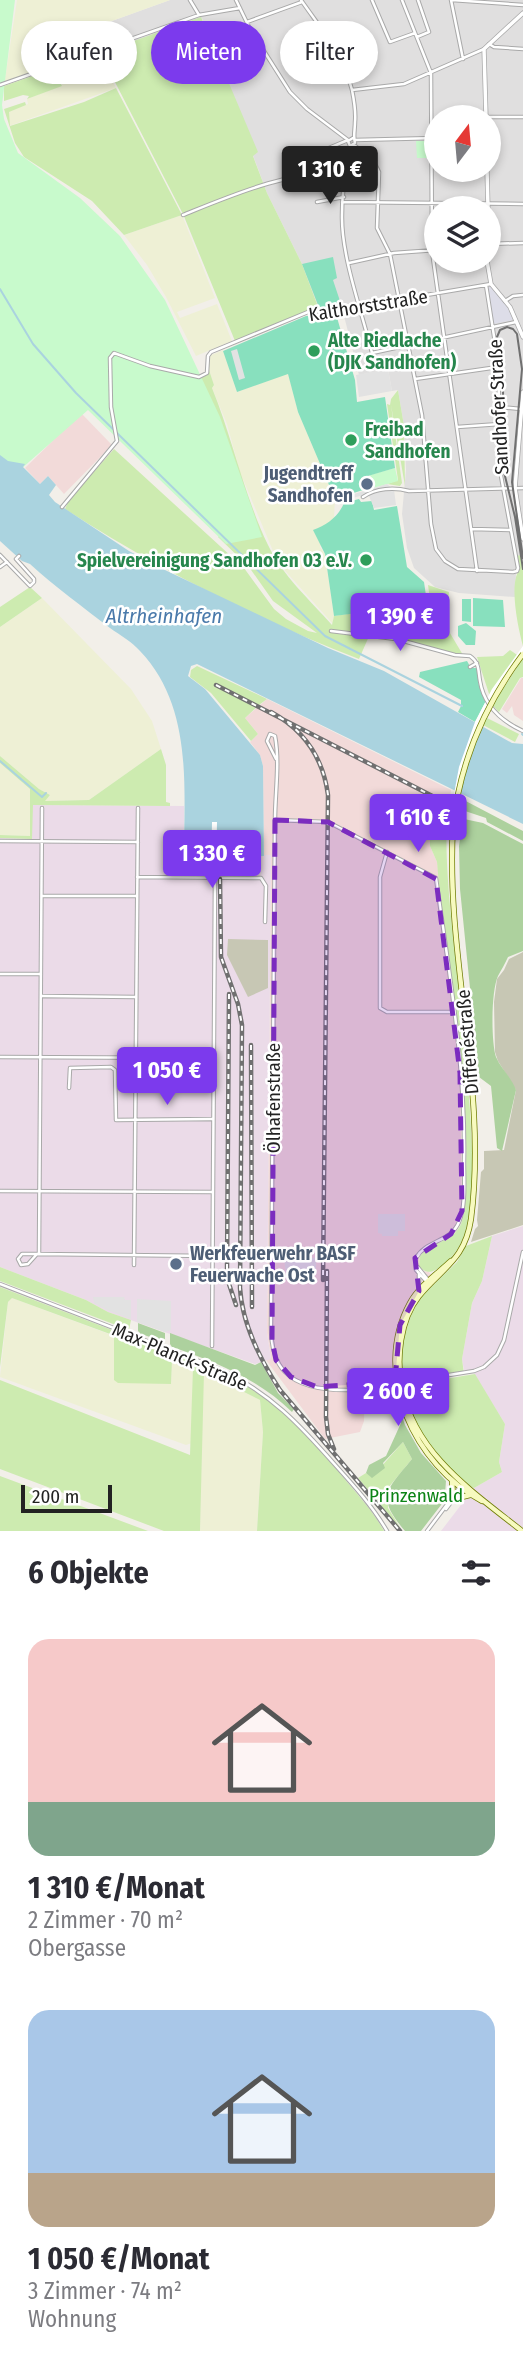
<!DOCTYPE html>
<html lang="de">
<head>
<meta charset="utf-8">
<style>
	:root { --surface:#fff; --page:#f2f2f3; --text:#2b2b33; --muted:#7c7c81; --accent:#7c3aed }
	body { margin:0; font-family:"Fira Sans Condensed",sans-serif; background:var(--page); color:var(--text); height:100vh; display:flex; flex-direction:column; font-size:26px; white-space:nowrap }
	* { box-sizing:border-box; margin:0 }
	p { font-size:23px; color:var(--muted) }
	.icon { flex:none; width:38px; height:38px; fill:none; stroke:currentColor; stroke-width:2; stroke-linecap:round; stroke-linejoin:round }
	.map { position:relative; height:1531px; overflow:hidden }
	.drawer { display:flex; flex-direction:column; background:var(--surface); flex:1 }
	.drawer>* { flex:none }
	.guide { position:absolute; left:21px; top:21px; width:481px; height:63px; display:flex; gap:14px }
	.needle { width:46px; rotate:16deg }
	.tools { position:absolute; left:424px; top:105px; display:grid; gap:14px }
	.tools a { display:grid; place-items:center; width:77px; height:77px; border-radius:50%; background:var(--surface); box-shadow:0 4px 10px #0003; font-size:35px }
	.scale { position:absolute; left:21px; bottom:18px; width:91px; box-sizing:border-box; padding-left:7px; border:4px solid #222; border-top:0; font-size:19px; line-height:24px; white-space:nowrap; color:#222; -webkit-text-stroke:5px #fff; paint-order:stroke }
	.price { position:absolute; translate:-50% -60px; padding:0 16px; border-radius:7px; background:var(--accent); color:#fff; font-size:23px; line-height:46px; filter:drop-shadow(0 2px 4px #0008) }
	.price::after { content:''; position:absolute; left:50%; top:42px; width:21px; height:16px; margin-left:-10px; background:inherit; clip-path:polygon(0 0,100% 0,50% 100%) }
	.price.active { background:#222; color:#fff }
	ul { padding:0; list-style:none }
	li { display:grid; align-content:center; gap:14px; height:371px; padding:0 28px }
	li span { display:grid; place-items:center; height:217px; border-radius:21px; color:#555 }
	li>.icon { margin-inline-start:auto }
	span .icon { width:126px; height:126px; fill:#fffc; stroke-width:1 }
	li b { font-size:30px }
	h2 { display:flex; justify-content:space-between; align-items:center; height:84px; padding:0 28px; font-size:30px }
	.pill { padding:0 24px; border-radius:32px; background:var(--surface); box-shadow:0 4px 10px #0003; font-size:24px; line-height:63px }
	.pill.active { background:var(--accent); color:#fff }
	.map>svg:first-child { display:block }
</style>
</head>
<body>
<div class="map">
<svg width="523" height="1531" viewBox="0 0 523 1531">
	<rect width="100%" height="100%" fill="#f2efe9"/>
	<path fill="#e0dfdf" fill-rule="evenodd" d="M170,0H523V566L521,555L519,570L516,574L515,597L459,593L435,587L414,568L407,548L402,514L406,470L404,426L398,390L392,391L388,369L359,375L343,312L326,314L320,312L302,264L267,193L202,18L100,53L98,26ZM436,117H488V170H436ZM436,208H488V261H436Z"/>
	<path fill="#f2dad9" d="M81,413L112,445L64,494L48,476L40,484L25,468Z
		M521,678H523V721L514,715L512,706L507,713L502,709Z
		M267,699L451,790L447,819H443L438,825L430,846L437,862L463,1084L466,1159L463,1216L460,1225L453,1235L424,1251L423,1271L429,1272L436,1282L411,1314L406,1329L401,1358L384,1378L365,1381L364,1421L360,1432L325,1439L266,1360L271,1358L267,1333L271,856H264L263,766L260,755L250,742L258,734L245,718Z"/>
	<path fill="#ebdbe8" d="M32,805L184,806V856L271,855L267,1333L271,1359L255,1364L108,1312L86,1300L0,1267V838L32,839Z
		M523,1226V1531H441L474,1488L502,1472L499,1462L505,1424L472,1370H464L462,1359L472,1303L482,1281L492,1236Z"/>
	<path fill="#c7c7b4" d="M228,939L268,940V988L248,997L227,955Z
		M523,952V1225L471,1242L475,1229L478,1226L477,1220L481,1172L484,1169V1151L504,1150L516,1090L498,1061L495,1052L494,1002L497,979L504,970L509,959Z"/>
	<path fill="#eef0d5" d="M17,0H170L98,26L100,53L4,86Z
		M104,66L116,88L9,126L8,112L28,104L27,99L62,85L58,78L64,76L69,79Z
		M182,215L215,298L177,312L180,318L217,304L232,341L196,356L166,297L147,265L124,235Z
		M223,350L237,392L288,373L298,412L335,499L334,518L320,547L325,554L334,616L333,624L278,563L240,472L227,424L212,388L214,385L209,370V356Z
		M42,598L131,689L152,721L161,749L89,800L44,801L50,795L39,789L0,756V627Z
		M0,763L30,789V836L0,835Z
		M12,1298L109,1334L114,1338V1380L171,1384L172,1361L193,1366L192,1443L186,1445L0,1377L8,1302Z
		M203,1372L260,1400L263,1432L257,1531H200Z"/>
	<path fill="#cdebb0" d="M201,17L258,152L253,156L267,193L302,264L320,312L308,311L235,341L183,214L100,53Z
		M98,53L104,66L68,79L64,76L58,78L62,86L27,99L29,96L23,95L4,101V86Z
		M116,88L182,215L124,235L92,201L24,157L15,143L4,109L25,102L26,105L9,112L10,126L84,102Z
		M209,370L214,385L212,388C233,440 244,495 268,545C282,575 310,600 332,625L334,616L368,611L371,627L442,619L432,614L428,585L449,592L447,619L444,623L463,655L370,634L359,659C256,619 158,569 65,509L69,500L114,449L244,568L274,609L286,619L308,631L317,633L273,601L249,567L218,537L223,532L200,378Z
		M398,390L404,426L405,486L391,405L402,483L400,486L387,484L398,480L387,404L390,405L391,399Z
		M521,555L523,566V646C518,628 509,585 519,570L516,556Z
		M30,587L42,598L0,627V607Z
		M510,650L523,659V677L520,678L499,712L493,706L477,657L503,656Z
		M197,666L267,699L259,705L217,685L258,706L245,718L258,734L251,741L211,693L190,677L191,670Z
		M487,718L519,734L515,742L483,725Z
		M161,749L166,765V802L170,803V806L33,805L32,839L0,838V835L30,836V789L0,763V756L39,789L50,795L45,801L89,800Z
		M443,819H447C445,857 449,897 453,936C459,994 466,1052 470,1111C472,1150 476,1195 465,1233C460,1249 450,1261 437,1269C429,1274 424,1272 419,1266L420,1256C432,1242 453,1242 461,1224C467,1208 465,1188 466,1171C469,1067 445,965 437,862L430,846V838L436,833Z
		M492,1236L482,1281L472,1303L462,1359L464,1374L401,1381L400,1359L403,1339L413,1310L421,1297L457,1262L466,1246Z
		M0,1267L86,1300L108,1312L131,1320L129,1330L0,1281Z
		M0,1287L219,1371C271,1395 301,1429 338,1471C354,1491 372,1509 384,1531H257L263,1432L260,1400L204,1372L200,1531H164L0,1469V1380L190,1455L193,1367L172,1361L171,1384L118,1383L114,1380V1338L110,1334L12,1298L8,1302L0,1367Z
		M475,1374L505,1424L499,1462L502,1472L474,1488C453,1478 388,1404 414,1384Z
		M403,1442L412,1459L388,1488V1508L401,1529L358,1478L366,1473L372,1477Z
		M0,1476L148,1531H0Z"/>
	<path fill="#add19e" d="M460,798L523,831V841L487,822L486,818L459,809Z
		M464,819L483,823L523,844V951L508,957C505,964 501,970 498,976C491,991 491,1042 496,1057C501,1069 512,1078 516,1090L502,1151L497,1148L491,1086L479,1077L460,889L459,846L461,832L456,830L457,820Z
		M138,1323L165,1333V1342L141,1334L138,1331Z
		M170,1333L255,1365L261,1362L278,1393L294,1409L292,1412C258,1379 216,1362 172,1347L170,1344Z
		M383,1390L389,1391L396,1399L405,1425L421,1453L446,1481L445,1494L448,1496L421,1531H405C375,1496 387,1490 412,1459L403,1442L383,1463L385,1468L372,1478L366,1473L369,1465L386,1456L401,1423C391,1405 388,1394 365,1393Z"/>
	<path fill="#c8facc" d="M0,0H15L2,105L4,119L18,153L80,198L120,236L165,300L220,417L262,537L226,544L88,410L21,469L0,457Z
		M416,141H428V158H417Z
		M395,468L398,481L373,488L370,475Z"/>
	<path fill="#88e0be" d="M333,257L337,278L333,280L342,307L320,310L302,264Z
		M336,314L355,380L357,402L385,397L395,468L361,478L363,490L335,499L298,412L288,374L237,392L223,351L306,316Z
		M359,499L361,502L372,501L374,510L397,506L407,567L424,582L429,616L376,623L374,611L334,616L325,554L313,530C327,525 338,517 344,503Z
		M473,598L503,600L505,627L473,626Z
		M462,599H471V622L462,621Z
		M466,623L476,631L475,645H466L458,636V626Z
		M467,661L471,668H477L479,686L486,701L475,722L458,712L461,706V700L419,677L420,672Z"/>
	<path fill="#e2e2e2" d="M237,349L245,378L239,380L231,351Z
		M388,369L392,391L359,397L356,375Z
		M387,484L394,490L396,505L374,508L369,496H360L345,500L344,497Z
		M378,1214H405V1231H398V1236H382V1234L378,1233Z
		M284,1258H316V1275L286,1274Z
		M93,1297H124L125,1300H131V1319L107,1310L94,1303Z
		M137,1299L171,1301V1330L165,1332L137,1322Z"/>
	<path fill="#dddde8" d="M491,286L509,308L513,320L493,324L488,287Z"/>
	<path fill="#aad3df" d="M0,455L8,461L25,464L23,467L40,484L48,476L56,485L49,495L55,502L129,551L165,570L328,648L384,671L512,743L523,744V824L197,664L191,666L188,676L205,689L260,755L263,766L264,856L184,857C184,786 193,707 140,651C132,642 120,635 110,628C83,607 55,587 30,564L22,561L0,541Z"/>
	<path fill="#fff" d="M523,646V658L490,709L471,753L462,787L456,827L448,826L459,767L475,722L492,689Z
		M212,822H217L216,870H211Z"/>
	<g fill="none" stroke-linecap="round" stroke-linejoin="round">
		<path stroke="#aad3df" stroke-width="2" d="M0,289L33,344L76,393L325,636L462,706
			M522,734L523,735
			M0,761L42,797L46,793"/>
		<defs>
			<path id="minor" d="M190,0L199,15
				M236,0L250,29L290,92L307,109L348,140L317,153
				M301,0C321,29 343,54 352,90C354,100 356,112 355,122C355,130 353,136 355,143L350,146L348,141L353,138
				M372,0L390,42L415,33
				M402,0L431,73L432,251L477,571
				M451,0L463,59
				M452,0L523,5
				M247,22L302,2
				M417,37L429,32L418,0
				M489,44L494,47L523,49
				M0,85L199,15L240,8
				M352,90L404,84L484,49
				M488,117H523
				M355,140L436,138
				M354,145L373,160L379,172L377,228L390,254L422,415L431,524L436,549L445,561L458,569L513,572L517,571L518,568L501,476L498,362L486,285
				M352,146C353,157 350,162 347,172C343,184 342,202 342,215C341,256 362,312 372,353L516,322
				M317,202L344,197
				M342,202L523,204
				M183,215C235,194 290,170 346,173
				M488,244L523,243
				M349,263L394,253L436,250
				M505,301L513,296L523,295
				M415,379L498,367
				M500,407L521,409
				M457,427L500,424
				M363,497C376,488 394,487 409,491L523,488
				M62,507L117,441L111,407L110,358L114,353L150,366L199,377L207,373L208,356L211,352L308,312L338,310L491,284
				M472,529L511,530
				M0,555L30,586L34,582V579L16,559L19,556
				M0,567L7,562
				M331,631L396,639L455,655L470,656C480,663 478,671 480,681C484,706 501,721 523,731
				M470,667L477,663
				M276,759L267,741L270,734L275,736C280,763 275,793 275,820L271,1326C271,1342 273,1360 285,1372C313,1401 390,1389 425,1378
				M275,820L328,822L436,878C449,972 466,1068 464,1163C464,1182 466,1204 459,1222C451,1242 426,1240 416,1258V1270L428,1283
				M0,841L138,842
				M387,852L380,877V1008L387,1012H452
				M137,877L261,878L266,886L265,922
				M42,896H136
				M0,974H41
				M42,996L136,997
				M0,1057L213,1058
				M69,1088L70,1068L111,1067L115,1070L116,1120L212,1119
				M0,1191L212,1192
				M37,1254L28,1264L21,1265L18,1259L22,1254H37L211,1256
				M39,1254L42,808
				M134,1265L138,808
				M416,1265L429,1281
				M419,1275V1289
				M0,1284L217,1368C270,1392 300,1425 337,1467C355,1487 373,1507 387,1531
				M212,1346L215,878
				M424,1379L474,1371L484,1367L497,1355L504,1340L523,1252
				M376,1386L387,1382L417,1379
				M446,1509L461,1489
				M427,1531L461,1486"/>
			<path id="tertiary" d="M486,117L484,49L523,13
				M487,170L488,208
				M487,261L491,284L510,307L523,337
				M523,392L515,488L523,539"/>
			<path id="secondary" d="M453,826C445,957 488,1088 471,1219C465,1260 442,1268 419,1296C400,1320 396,1359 402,1388C415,1454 473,1492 522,1531
				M451,1261C437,1274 419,1286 410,1303C371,1374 415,1466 482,1501
				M387,1382L396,1369
				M387,1387L398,1394
				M404,1395L410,1383
				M452,1481L453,1495
				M454,1499L470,1495"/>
		</defs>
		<use href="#minor" stroke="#a9a9a9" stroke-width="4.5"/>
		<use href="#tertiary" stroke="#a9a9a9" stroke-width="5"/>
		<use href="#secondary" stroke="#707d05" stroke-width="6"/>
		<use href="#minor" stroke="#fff" stroke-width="2.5"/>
		<use href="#tertiary" stroke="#fff" stroke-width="3.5"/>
		<use href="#secondary" stroke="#f7fabf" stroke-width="4.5"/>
		<path stroke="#707070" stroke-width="2" d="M523,558L512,482L522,369L517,334L513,329L507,327L500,330L497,337L503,388L504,472L515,517L523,569"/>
		<defs>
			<path id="rail" d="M216,685L444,802
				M271,712C304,730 323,757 328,795L323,1280
				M220,879L221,957L238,1004L242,1025L240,1288C242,1323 261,1361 280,1390L400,1531
				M229,994L227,1269L229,1284L236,1305
				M251,1045L252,1307
				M327,1271L326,1417L328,1434L334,1449"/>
		</defs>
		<use href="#rail" stroke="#707070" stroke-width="4.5"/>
		<use href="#rail" stroke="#fff" stroke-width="2" stroke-dasharray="5" stroke-linecap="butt"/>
		<defs>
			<path id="secondary-bridge" d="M453,826C460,761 484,706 523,654"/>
		</defs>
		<use href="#secondary-bridge" stroke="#707d05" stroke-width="6" stroke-linecap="butt"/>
		<use href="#secondary-bridge" stroke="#f7fabf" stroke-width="4.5"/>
	</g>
	<path fill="#7b2cbf" fill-opacity="0.2" stroke="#7b2cbf" stroke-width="5" stroke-dasharray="14 9" stroke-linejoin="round" d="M275,820L328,822L436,879L460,1073L462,1211L451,1234L415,1258L419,1291L400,1325L396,1369L387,1382L317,1387L291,1377L276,1360L272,1340Z"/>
	<g fill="#2e9e5b" stroke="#fff" stroke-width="2.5">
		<circle cx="314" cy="351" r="7"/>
		<circle cx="351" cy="440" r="7"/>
		<circle cx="366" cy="560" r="7"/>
	</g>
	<g fill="#5c6f8a" stroke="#fff" stroke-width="2.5">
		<circle cx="367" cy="484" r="7"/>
		<circle cx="176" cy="1264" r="7"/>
	</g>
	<g text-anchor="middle" stroke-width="5" stroke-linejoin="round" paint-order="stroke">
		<g font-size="19" fill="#222" stroke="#fff">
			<text transform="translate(368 305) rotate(-9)" y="7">Kalthorststraße</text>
			<text transform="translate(498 407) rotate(-93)" y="7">Sandhofer Straße</text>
			<text transform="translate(467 1042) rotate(-95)" y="7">Diffenéstraße</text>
			<text transform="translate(273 1098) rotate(-90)" y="7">Ölhafenstraße</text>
			<text transform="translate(180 1356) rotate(23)" y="7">Max-Planck-Straße</text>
		</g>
		<g font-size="19" font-weight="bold" fill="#27864d" stroke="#fff" text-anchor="start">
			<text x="328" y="347">Alte Riedlache<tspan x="328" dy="22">(DJK Sandhofen)</tspan></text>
			<text x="365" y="436">Freibad<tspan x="365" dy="22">Sandhofen</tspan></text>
			<text x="352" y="567" text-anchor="end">Spielvereinigung Sandhofen 03 e.V.</text>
		</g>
		<g font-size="19" font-weight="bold" fill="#4e5e75" stroke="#fff" text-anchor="end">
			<text x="353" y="480">Jugendtreff<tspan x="353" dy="22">Sandhofen</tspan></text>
			<text x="190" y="1260" text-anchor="start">Werkfeuerwehr BASF<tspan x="190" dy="22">Feuerwache Ost</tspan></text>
		</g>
		<g font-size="19" fill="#0c8416" stroke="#fff">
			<text x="416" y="1502">Prinzenwald</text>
		</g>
		<g font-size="21" font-style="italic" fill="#4a7aab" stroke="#fff">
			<text x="164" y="623">Altrheinhafen</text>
		</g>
	</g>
</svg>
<div class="tools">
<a><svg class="needle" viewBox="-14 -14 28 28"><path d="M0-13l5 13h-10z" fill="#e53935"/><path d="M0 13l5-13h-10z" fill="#7c7c81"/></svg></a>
<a><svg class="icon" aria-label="layers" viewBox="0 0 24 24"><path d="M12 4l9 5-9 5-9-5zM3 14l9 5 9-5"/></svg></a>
</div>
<div class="scale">200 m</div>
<b class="price active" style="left:330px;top:206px">1 310 €</b>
<b class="price" style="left:400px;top:653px">1 390 €</b>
<b class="price" style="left:418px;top:854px">1 610 €</b>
<b class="price" style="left:212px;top:890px">1 330 €</b>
<b class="price" style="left:167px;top:1107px">1 050 €</b>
<b class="price" style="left:398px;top:1428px">2 600 €</b>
<div class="guide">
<a class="pill">Kaufen</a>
<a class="pill active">Mieten</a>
<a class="pill">Filter</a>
</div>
</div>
<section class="drawer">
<h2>6 Objekte<svg class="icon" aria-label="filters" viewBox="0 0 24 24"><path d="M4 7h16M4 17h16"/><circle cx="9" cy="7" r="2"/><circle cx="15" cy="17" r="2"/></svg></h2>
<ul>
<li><span style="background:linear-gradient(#f6c9c9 75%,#7fa58c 0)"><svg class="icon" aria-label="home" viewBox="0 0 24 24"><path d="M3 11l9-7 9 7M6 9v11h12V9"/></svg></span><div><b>1 310 €/Monat</b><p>2 Zimmer · 70 m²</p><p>Obergasse</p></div></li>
<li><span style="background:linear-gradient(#a9c7e8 75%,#b9a48a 0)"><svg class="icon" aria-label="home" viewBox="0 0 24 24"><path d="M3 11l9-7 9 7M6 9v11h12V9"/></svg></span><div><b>1 050 €/Monat</b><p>3 Zimmer · 74 m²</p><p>Wohnung</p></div></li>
</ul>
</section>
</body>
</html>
